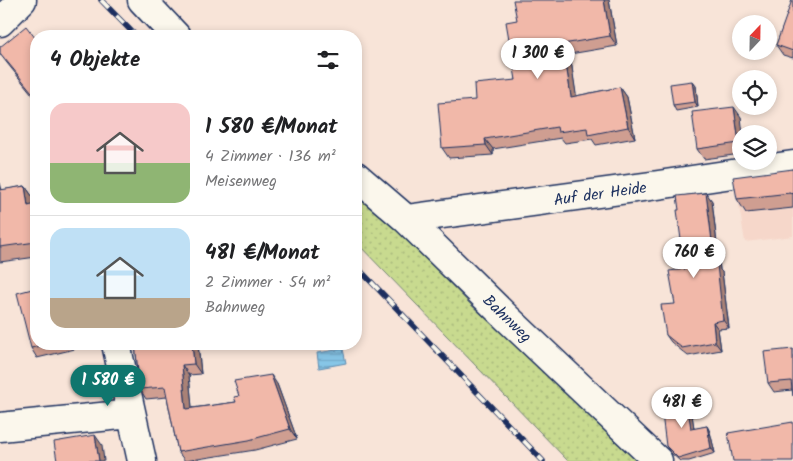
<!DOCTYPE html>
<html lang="de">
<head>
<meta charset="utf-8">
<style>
	:root { --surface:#fff; --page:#f2f2f2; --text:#202124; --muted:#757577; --line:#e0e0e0; --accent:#0f766e }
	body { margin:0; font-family:Kalam,sans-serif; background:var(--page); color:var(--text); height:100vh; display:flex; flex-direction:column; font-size:19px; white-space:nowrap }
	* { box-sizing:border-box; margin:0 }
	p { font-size:16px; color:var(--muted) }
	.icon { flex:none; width:28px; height:28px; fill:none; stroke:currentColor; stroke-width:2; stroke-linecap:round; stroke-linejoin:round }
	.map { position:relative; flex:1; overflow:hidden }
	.side { position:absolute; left:30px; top:30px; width:332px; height:320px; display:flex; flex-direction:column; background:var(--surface); border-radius:20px; box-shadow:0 2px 8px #0003 }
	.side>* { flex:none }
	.needle { width:32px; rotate:22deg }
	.tools { position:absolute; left:732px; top:15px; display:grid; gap:10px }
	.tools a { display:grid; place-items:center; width:45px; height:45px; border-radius:50%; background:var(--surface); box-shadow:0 2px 8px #0003; font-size:25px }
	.price { position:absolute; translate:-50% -42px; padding:0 11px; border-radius:18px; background:#fff; color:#222; font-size:16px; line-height:32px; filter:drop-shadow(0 1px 2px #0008) }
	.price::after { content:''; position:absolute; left:50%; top:30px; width:15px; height:11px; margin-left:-8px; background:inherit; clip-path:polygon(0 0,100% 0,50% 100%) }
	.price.current { background:var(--accent); color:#fff }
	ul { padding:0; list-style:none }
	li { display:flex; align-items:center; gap:15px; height:125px; padding:0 20px }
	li+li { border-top:1px solid var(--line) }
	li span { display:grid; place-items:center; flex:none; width:140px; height:100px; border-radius:15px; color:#555 }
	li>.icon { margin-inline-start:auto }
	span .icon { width:60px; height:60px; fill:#fffc; stroke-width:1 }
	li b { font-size:21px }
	h2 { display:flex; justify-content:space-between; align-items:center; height:60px; padding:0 20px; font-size:21px }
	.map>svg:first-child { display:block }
</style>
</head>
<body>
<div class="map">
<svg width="793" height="461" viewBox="0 0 793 461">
	<defs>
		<pattern id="grass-dots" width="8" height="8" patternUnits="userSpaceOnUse" patternTransform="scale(1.25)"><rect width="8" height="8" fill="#c8da8f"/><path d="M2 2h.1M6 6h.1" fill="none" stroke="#abbb7e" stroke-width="1.8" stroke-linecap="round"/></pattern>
		<pattern id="water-rules" width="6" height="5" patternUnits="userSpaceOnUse" patternTransform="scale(1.25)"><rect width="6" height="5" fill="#87c6e7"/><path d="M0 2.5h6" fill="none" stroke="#74aac9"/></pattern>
	</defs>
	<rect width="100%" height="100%" fill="#f8e4d8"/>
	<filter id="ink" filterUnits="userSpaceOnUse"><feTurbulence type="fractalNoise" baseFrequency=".02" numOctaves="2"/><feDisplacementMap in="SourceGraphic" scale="10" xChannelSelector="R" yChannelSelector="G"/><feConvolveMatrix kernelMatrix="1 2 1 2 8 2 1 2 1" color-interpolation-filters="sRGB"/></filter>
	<g filter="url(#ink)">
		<path fill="#f6d7ca" d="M793,177V236L745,242L736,187Z"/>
		<path fill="url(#grass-dots)" stroke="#728476" d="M356,194L382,214L470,304L643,461H568L356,242Z"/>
		<path fill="url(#water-rules)" stroke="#5c8ab0" d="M343,349L346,363L319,368L317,353Z"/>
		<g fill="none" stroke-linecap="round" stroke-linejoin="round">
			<defs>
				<path id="minor" d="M142,0L176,36
					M0,22L22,0
					M356,176L406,219L507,318L658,461
					M406,219L658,185L793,165
					M116,344L142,461
					M0,427L131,414"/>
			</defs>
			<use href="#minor" stroke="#1b2f5e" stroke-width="31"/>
			<use href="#minor" stroke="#fbf7ec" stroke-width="28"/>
			<defs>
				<path id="rail" d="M101,0L136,36
					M356,266L543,461"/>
			</defs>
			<use href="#rail" stroke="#1b2f5e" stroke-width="5.5"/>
			<use href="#rail" stroke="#fbf7ec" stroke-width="4" stroke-dasharray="11" stroke-linecap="butt"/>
		</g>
		<path fill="#cf9e91" stroke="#1b2f5e" d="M609,0L617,46L570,54L576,96L620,87L627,97L635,138L596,145L592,139L565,143L561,138L493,149V155L449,158L442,148L475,100L516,80L517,20Z
			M793,0V58L783,55L776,45Z
			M36,39V99L7,63L0,54V47Z
			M692,81L696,86L698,107L676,111L673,105Z
			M741,117V154L704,159L697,149Z
			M793,169V208L746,213L737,199Z
			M0,183L2,190L25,186L35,200L36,205V204V257L0,262Z
			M706,193L712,201L720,270L722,272L729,328L718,329L721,350L688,356L671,342L666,335L675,304L685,269L679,210Z
			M36,344H74L75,349L37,358L31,348Z
			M135,344H198L201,374L189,375L192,408L236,402L277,384L297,439L255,450L185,461L178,452L167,397L146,399L140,389Z
			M793,349L792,390L774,392L768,383Z
			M690,401L694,429L707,426L710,432L715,453L689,461H680L670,452L666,446Z"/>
		<path fill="#a98176" stroke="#1b2f5e" d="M604,0H609L617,46L610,36Z
			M563,44L570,54L578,107L571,97Z
			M692,81L696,86L698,107L695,102Z
			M620,87L627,97L635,138L628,127Z
			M734,107L741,117L743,134H741V147L739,143Z
			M485,139L493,149V155L486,145Z
			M25,186L35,200L36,209L28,206Z
			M706,193L712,201L720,270L722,272L729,328L723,320L715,265Z
			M713,322L718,329L721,350L715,342Z
			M192,344H198L201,374L194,364Z
			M182,365L189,375L193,418L186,409Z
			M271,375L277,384L297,439L290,429Z
			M686,396L690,401L695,435L691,429Z
			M707,426L710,432L715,453L711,448Z
			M95,435L102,445L104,461H99Z"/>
		<path fill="#f1b8a9" stroke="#1b2f5e" d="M513,0H604L610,36L563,44L571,97L620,87L628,127L588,135L587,128L558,132L557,127L485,139L486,145L442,148L438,103L475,100L474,84L516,80L506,22L517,20Z
			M792,0H793V51L776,45Z
			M26,26L36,39V97L0,53V47Z
			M692,81L695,102L673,105L670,84Z
			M734,107L739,143L697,149L692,112Z
			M793,169V193L790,194V193L737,199L733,177Z
			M25,186L28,206L36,204V242L0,247V190Z
			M706,193L715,265H717L723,320L713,322L715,342L682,348L666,335L661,305L675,304L669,271L685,269L677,210H679L677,196Z
			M36,288V344H49L31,348L17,293Z
			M135,344H192L194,364L182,365L186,409L236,402L234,397L239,396L234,381L271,375L290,429L249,440L178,452L165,387L140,389Z
			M793,349V396L791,381L768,383L764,352Z
			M686,396L691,429L707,426L711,448L678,458L666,446L660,398Z
			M793,422V461H733L728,433Z
			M95,435L99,461H57L54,442Z"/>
	</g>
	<g text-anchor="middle" stroke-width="5" stroke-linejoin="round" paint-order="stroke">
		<g font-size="16" fill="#1b2f5e" stroke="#fbf7ec">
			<text transform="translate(600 193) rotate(-8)" y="6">Auf der Heide</text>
			<text transform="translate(508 318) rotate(44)" y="6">Bahnweg</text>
		</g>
	</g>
</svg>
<div class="tools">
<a><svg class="needle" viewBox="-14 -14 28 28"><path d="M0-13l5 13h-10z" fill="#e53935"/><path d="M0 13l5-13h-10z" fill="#757577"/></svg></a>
<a><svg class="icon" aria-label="locate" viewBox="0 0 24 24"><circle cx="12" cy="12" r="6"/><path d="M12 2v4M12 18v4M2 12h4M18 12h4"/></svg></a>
<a><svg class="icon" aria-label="layers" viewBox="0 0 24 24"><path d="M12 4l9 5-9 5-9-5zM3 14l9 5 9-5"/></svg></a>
</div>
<b class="price" style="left:538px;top:80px">1 300 €</b>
<b class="price" style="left:694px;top:279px">760 €</b>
<b class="price current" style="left:108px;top:407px">1 580 €</b>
<b class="price" style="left:682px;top:429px">481 €</b>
<section class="side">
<h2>4 Objekte<svg class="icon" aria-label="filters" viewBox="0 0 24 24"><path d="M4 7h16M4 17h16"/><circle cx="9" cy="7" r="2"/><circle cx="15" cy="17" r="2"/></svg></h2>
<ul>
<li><span style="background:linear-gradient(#f6c9c9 60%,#8fb573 0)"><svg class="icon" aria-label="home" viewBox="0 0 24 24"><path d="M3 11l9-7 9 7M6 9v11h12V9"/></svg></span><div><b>1 580 €/Monat</b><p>4 Zimmer · 136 m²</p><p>Meisenweg</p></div></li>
<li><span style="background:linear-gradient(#bfe0f5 70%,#b9a48a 0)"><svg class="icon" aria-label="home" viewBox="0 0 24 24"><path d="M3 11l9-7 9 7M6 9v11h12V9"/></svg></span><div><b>481 €/Monat</b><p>2 Zimmer · 54 m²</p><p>Bahnweg</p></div></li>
</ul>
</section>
</div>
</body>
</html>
